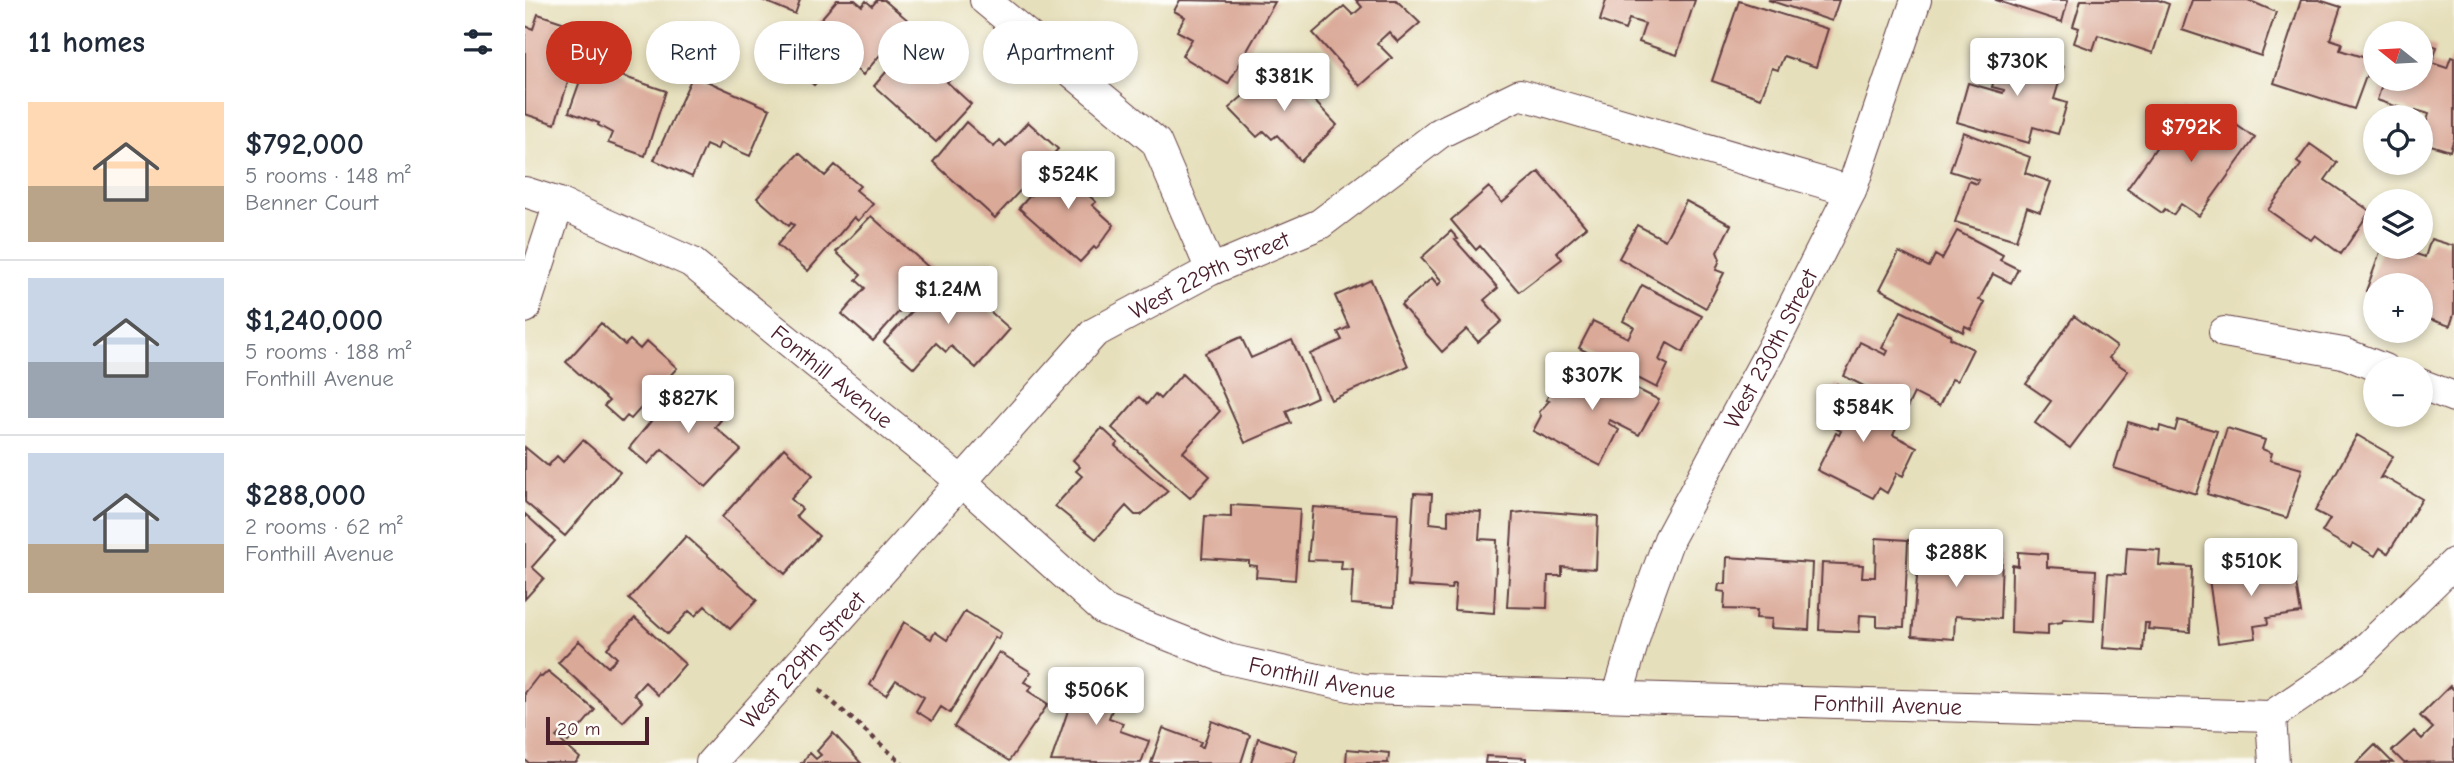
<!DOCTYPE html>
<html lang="en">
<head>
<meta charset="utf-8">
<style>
	:root { --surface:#fff; --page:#f2f2f3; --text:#1f2937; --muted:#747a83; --line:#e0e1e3; --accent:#c8321e }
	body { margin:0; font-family:"Comic Neue",sans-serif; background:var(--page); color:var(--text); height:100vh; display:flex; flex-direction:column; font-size:26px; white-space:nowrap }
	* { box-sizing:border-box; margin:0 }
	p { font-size:23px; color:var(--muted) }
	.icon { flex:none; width:38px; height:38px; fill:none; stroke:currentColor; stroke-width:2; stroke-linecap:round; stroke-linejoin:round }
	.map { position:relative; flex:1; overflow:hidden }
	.panel { display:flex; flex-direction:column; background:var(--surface); width:525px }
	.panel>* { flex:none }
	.hud { position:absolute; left:21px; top:21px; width:665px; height:63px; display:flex; gap:14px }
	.needle { width:46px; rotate:288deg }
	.buttons { position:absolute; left:1838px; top:21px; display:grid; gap:14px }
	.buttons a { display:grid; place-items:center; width:70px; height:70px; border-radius:50%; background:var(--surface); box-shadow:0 4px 10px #0003; font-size:35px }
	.scale { position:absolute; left:21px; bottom:18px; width:103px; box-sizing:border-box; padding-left:7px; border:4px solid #4a1f2b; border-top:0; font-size:19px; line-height:24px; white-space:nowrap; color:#4a1f2b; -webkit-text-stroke:5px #fdfcf7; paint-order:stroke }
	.price { position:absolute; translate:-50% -60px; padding:0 16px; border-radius:7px; background:#fff; color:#222; font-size:23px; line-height:46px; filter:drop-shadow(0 2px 4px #0008) }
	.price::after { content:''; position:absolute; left:50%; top:42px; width:21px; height:16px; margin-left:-10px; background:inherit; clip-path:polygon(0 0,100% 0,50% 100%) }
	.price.active { background:var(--accent); color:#fff }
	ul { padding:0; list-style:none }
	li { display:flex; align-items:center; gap:21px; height:175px; padding:0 28px }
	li+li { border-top:2px solid var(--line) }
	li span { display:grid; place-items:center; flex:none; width:196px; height:140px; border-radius:0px; color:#555 }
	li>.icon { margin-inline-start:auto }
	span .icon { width:84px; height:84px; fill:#fffc; stroke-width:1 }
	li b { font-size:30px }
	h2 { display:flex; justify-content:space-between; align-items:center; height:84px; padding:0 28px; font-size:30px }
	.chip { padding:0 24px; border-radius:32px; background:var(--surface); box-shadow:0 4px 10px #0003; font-size:24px; line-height:63px }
	.chip.active { background:var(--accent); color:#fff }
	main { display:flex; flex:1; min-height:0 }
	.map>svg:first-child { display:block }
</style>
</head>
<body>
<main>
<section class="panel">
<h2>11 homes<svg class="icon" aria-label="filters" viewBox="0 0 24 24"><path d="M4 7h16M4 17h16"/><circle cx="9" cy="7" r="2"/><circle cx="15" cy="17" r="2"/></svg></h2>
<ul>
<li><span style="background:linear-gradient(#ffd9b3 60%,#b9a48a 0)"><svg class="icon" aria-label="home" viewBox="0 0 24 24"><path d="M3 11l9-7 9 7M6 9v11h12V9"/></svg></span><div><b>$792,000</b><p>5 rooms · 148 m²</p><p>Benner Court</p></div></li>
<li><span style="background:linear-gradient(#c9d6e8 60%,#9aa5b1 0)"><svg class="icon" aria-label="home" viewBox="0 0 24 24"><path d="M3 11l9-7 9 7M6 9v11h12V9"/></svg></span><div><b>$1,240,000</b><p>5 rooms · 188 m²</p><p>Fonthill Avenue</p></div></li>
<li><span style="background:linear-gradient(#c9d6e8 65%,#b9a48a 0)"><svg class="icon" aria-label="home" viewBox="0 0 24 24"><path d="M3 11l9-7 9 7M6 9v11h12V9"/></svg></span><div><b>$288,000</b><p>2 rooms · 62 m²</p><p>Fonthill Avenue</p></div></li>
</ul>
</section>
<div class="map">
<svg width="1929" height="763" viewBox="0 0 1929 763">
	<rect width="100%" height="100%" fill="#fdfcf7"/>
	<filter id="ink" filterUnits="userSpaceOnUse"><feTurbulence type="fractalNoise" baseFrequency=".0143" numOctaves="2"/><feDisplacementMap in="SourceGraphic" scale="14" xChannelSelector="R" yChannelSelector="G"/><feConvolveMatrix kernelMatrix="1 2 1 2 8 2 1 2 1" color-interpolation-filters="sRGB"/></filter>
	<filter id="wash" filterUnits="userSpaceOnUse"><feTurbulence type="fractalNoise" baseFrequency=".00686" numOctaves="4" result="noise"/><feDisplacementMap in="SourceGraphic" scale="28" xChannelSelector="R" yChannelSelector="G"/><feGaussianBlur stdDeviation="1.57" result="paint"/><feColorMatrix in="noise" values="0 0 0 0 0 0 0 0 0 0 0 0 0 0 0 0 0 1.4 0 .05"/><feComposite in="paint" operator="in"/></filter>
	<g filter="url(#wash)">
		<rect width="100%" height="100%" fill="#e6dfbb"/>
		<g id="blocks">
			<path fill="#daa998" d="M237,0H275L270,14Z
				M312,0H330L337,6L341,1L347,6L352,0H359L384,21L338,75L315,55L289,85L260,61Z
				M655,0L750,2L703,84L657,56L667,39L652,31L660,17L649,11Z
				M831,0H871L895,23L873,42L864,32L852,43L867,58L835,86L788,33L819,6L828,15L837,7Z
				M1081,0H1170L1152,55L1114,42L1120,24L1104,19L1100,30L1075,21Z
				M1243,0H1314L1307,21Z
				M1470,0H1543L1537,22Z
				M1556,0H1633L1644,4L1628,53L1573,35L1568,50L1549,43L1554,28L1548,26Z
				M1667,0H1723L1751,12L1736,56L1657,30Z
				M1776,0H1794L1816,7L1805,39L1817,43L1815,50L1847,60L1829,109L1749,83Z
				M1214,1L1303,29L1291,67L1259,56L1253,70L1247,68L1236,98L1187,81Z
				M13,14L43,24L40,34L55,39L47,54L51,56L30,124L0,114V26L8,29Z
				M394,34L424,62L418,68L427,76L422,82L446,104L411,142L349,86Z
				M1895,42L1912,47L1907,63L1922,68L1926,57L1929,58V138L1925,151L1896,142L1904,114L1891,110V113L1852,100L1859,79H1895Z
				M1479,46L1539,66L1529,99L1542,103L1533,134L1508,127L1504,143L1432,122L1443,83L1478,93L1479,90L1467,87Z
				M61,64L141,91L120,156L83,143L87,133L73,125L74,123L44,112Z
				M755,64L812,125L776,161L752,135L747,139L739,131L732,137L704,108Z
				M168,75L245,109L225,156L195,143L192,150L181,145L167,177L129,160Z
				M1659,108L1687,128L1697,115L1730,138L1674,216L1656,204L1648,215L1640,209L1637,213L1602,189Z
				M441,122L469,147L475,140L481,146L503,122L533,149L470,218L408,162Z
				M1438,132L1505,157L1500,173L1526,182L1515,212L1502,207L1491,240L1430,222L1444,181L1452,184L1454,180L1425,171Z
				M1785,144L1812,163L1800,180L1845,211L1816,254L1790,235L1786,240L1743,210L1776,165L1772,162Z
				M274,153L300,176L310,165L335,186L331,190L348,204L333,221L329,217L283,271L252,245L269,225L266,223L264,226L232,198Z
				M539,157L568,183L560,192L571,202L567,205L589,225L571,249L569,247L555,262L494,208Z
				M1014,172L1061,227L1032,252L1037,259L994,292L955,246L951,250L926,220L964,187L977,203Z
				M1161,201L1206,225L1192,252L1195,259L1191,270L1199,273L1181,308L1094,258L1112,225L1140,240Z
				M346,216L409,272L348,341L317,314L340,288L331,280L336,275L311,252Z
				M926,231L933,239L930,240L973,288L959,300L977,321L953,342L942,329L917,352L876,305L907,278L913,285L917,281L896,258Z
				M1432,231L1478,255L1475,260L1493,269L1486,283L1468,274L1454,300L1460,302L1446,329L1440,326L1438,332L1355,289L1374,252L1404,267L1410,255L1417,259Z
				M1906,239L1929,246V314L1925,326L1895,316V285H1850V293L1841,291L1857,247H1890L1888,253L1900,257Z
				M422,273L485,329L451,368L426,346L421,352L411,343L389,368L359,342Z
				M846,280L883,366L806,400L785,354L817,340L813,332L824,327L810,296Z
				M1117,285L1177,316L1158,352L1142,343L1134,360L1143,365L1132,388L1054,348L1068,321L1103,338L1109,327L1098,321Z
				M1376,311L1426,335L1425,338L1448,349L1432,381L1427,379L1414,406L1389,393L1382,408L1319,376L1335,342L1361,355L1363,351L1357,348Z
				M1549,316L1592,347L1584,358L1603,371L1545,448L1510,423L1526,401L1501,384Z
				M76,323L100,345L105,340L115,349L122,341L152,368L106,419L102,416L97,422L79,406L84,401L41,362Z
				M716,337L726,358L767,340L792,397L761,411L766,423L720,443L680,353Z
				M1056,361L1134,400L1114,435L1085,420L1083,423L1094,430L1076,466L1008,431L1016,416L1014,412L1024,401L1021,400L1038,370L1047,376Z
				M657,374L695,411L658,452L685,476L665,498L587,428L614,397L622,404L630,394L635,399Z
				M161,378L193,405L186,413L196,420L190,427L216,450L181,487L137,449L123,464L104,448Z
				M1312,384L1375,420L1368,435L1392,447L1378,476L1372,473L1362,493L1354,488L1348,498L1292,470L1311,433L1314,435L1316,431L1294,420Z
				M1653,420L1692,431L1671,494L1589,468L1603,422L1634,431L1635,426L1650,431Z
				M577,428L593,443L590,446L643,491L616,515H610L601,506L571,539L530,506L557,476L551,471L555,467L548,460Z
				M1702,428L1740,440L1737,449L1747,453L1745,460L1777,469L1762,518L1682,494Z
				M1832,435L1868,456L1855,478L1859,477L1897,499L1863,553L1855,548L1850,556L1828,543L1825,548L1797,532L1805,519L1790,511Z
				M58,440L95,472L40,536L0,502V447L23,466L32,456L38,462Z
				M259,448L288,475L266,499L277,509L271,516L294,536L260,574L197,517Z
				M889,493L907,494L905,523L923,525V510L956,512L954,539L972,540L969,613L929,610L931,584H927L926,589L883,586Z
				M706,505L775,509L770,580L731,577L732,566L724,565V561L677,558L680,516L706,517Z
				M788,507L873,513L869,607L826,604L828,570L816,569L817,561L783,560Z
				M1010,511L1073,516L1071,569L1037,567V576H1023L1022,608L982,607L988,513Z
				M0,514L30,541L7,567L19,578L0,599Z
				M161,536L232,600L205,629L180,606L170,616L164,611L143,634L104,599Z
				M1413,537L1446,539L1445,553L1477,555L1475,619L1430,616L1429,639L1387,636L1393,566L1410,567Z
				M1351,538L1383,540L1379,627L1352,626V616L1335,615L1334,632L1294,630L1297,563L1338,565L1337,577H1350Z
				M1602,548L1635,550L1634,565L1667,567L1665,632L1623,629L1624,623H1620L1618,651L1578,648L1583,574L1600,575Z
				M1493,552L1522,554V567L1571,570L1569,621L1538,619L1537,622L1523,624V635L1486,633L1487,565L1493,566Z
				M1732,552L1735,572L1768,566L1776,613L1742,618L1743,624L1729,626L1731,638L1693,643L1684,579L1705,576L1703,557Z
				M1202,557L1287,563L1284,630L1246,628L1247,619L1231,618L1232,610L1199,609L1200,592L1193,591L1194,584H1201Z
				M440,611L476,633L473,639L470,637L425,713L416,707L407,721L391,711L399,697L371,680L361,695L345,685L379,622L406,639L410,632L422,640Z
				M110,618L160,664L133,695L120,682L109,694L117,702L98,722L33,663L54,641L83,667L92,658L82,648Z
				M474,652L506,672L499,682L507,686L503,691L523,704L484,761L429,727Z
				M23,671L70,710L43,742L34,734L31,737L55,758L51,763H4L0,760V693L14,675L17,677Z
				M556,672L596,686L584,718L598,723L595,731L624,741L616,763L526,761Z
				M1925,686L1929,690V762L1879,763L1867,751L1889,731L1897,739L1908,728L1895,716Z
				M687,721L725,735L716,763H626L638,728L676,742L674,746L678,747Z
				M308,733L336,763H276L285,753L291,759L296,755L292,751Z
				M733,738L772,751L768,763H726Z
				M1850,745L1868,763H1832Z
				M822,749L864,753L863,763H821Z
				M961,756L1001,758V763H960Z"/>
		</g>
	</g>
	<g filter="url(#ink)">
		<use href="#blocks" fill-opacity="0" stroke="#613c41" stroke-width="2"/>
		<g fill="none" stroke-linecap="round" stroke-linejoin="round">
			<defs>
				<g id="street">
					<path d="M460,0L631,142L686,270"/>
					<path id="s1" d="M0,192L34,203L166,262L436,481L579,610L703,659L838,689L1746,716"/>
					<path d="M0,308L34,203"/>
					<path d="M1699,332L1818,353L1859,369"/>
					<path d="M1895,384L1929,397"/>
					<path id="s2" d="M1093,695L1116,616L1144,539L1249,344L1326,191L1391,0"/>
					<path d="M1746,716L1829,660L1929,563"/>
					<path d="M1746,716L1749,763"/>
					<path id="s3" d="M186,763L569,333L686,270L795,224L915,133L995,94L1326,191"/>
				</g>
			</defs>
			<use href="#street" stroke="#613c41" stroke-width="32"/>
			<path stroke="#613c41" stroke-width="4.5" stroke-dasharray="5 5" stroke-linecap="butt" d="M294,690L377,763"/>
			<use href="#street" stroke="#fff" stroke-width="30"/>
		</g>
	</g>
	<g text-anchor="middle" stroke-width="6" stroke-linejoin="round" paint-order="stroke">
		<g font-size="23" fill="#4a1f2b" stroke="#fdfcf7">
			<text dy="8" stroke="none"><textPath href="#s3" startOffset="705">West 229th Street</textPath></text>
			<text dy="8" stroke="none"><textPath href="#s2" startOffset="380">West 230th Street</textPath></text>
			<text dy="8" stroke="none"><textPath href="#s1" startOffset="362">Fonthill Avenue</textPath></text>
			<text dy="8" stroke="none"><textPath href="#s3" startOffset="138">West 229th Street</textPath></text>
			<text dy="8" stroke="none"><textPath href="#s1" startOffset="950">Fonthill Avenue</textPath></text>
			<text dy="8" stroke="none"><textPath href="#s1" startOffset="1517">Fonthill Avenue</textPath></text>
		</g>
	</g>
</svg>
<div class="buttons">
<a><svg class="needle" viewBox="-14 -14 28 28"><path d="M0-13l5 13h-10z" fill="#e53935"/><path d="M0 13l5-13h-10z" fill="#747a83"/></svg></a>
<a><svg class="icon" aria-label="locate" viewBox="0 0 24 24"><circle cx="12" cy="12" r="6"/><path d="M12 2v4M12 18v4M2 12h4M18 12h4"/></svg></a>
<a><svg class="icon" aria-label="layers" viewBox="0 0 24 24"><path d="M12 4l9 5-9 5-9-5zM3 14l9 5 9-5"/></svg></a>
<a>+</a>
<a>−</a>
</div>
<div class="scale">20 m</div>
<b class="price" style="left:1492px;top:98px">$730K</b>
<b class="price" style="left:759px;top:113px">$381K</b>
<b class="price active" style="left:1666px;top:164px">$792K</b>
<b class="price" style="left:543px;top:211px">$524K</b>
<b class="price" style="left:423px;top:326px">$1.24M</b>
<b class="price" style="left:1067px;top:412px">$307K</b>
<b class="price" style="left:163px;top:435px">$827K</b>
<b class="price" style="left:1338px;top:444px">$584K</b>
<b class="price" style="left:1431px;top:589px">$288K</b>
<b class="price" style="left:1726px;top:598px">$510K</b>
<b class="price" style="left:571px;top:727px">$506K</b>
<div class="hud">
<a class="chip active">Buy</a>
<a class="chip">Rent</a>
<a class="chip">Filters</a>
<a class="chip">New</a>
<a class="chip">Apartment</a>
</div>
</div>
</main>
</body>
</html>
